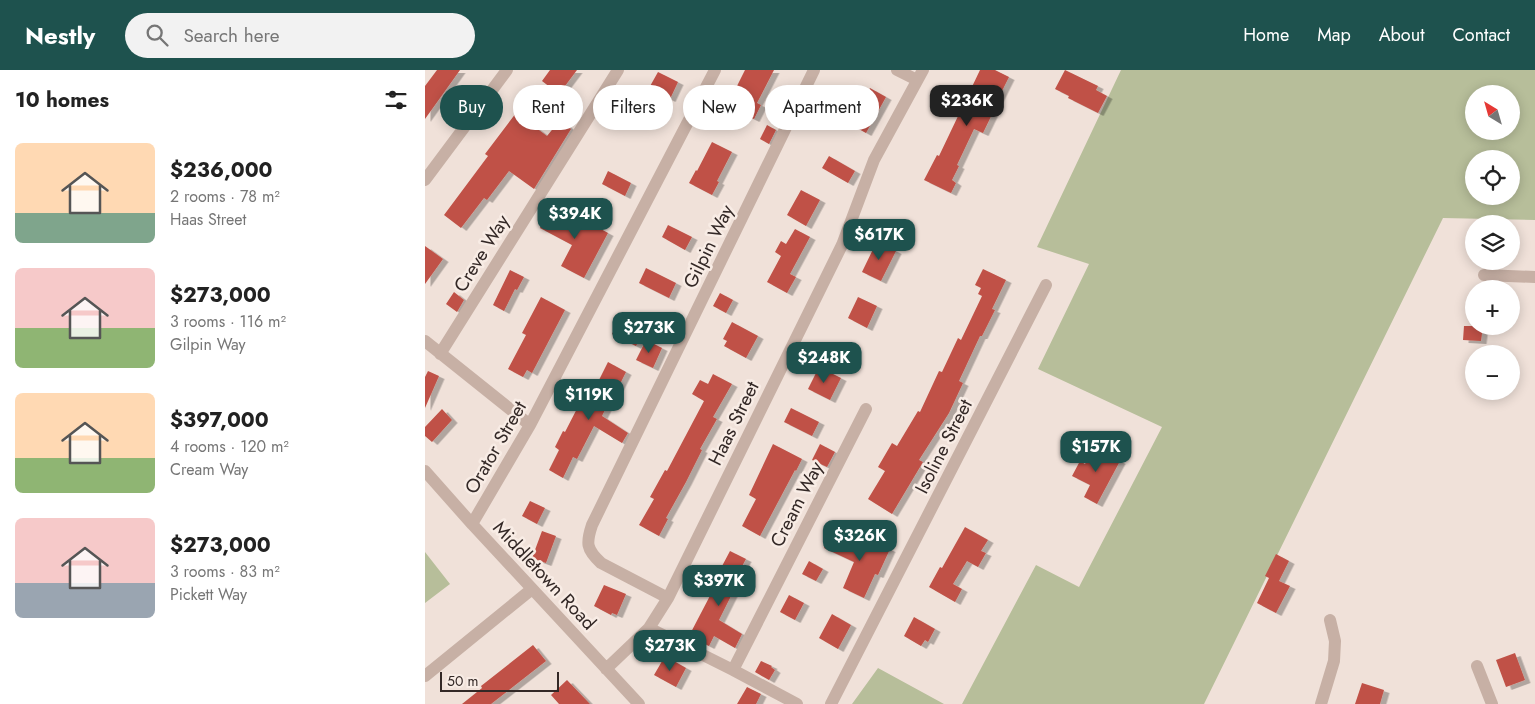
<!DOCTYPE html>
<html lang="en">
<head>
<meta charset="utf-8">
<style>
	:root { --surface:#fff; --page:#f2f2f2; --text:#222; --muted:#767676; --accent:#1e524e }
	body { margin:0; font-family:Jost,sans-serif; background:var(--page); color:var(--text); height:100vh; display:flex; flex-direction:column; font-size:19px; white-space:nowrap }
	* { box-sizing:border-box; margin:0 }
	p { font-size:16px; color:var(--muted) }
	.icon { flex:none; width:28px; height:28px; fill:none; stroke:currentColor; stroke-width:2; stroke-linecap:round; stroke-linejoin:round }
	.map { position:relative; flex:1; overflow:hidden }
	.panel { display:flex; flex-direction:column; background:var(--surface); width:425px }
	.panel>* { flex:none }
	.hud { position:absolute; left:15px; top:15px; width:475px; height:45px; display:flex; gap:10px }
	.needle { width:32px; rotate:323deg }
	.tools { position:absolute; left:1040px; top:15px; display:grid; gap:10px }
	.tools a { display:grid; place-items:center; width:55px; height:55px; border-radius:50%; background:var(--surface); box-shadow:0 2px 12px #0003; font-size:25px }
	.scale { position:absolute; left:15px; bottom:12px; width:119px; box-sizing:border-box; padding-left:5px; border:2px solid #332826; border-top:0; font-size:14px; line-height:18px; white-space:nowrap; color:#332826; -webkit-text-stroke:4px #f8ece5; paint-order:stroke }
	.price { position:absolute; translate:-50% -42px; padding:0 11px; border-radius:10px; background:var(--accent); color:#fff; font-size:16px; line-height:32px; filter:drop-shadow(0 1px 2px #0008) }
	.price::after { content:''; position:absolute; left:50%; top:30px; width:15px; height:11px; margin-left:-8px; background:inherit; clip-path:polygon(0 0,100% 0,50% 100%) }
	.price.on { background:#222; color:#fff }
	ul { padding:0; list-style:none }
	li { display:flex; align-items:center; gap:15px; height:125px; padding:0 15px }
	li span { display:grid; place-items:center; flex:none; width:140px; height:100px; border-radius:8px; color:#555 }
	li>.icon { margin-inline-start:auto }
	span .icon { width:60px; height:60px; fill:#fffc; stroke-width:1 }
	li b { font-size:21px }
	h2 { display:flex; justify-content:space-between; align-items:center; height:60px; padding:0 15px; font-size:21px }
	.chip { padding:0 18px; border-radius:22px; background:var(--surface); box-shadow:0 2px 12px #0003; font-size:18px; line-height:45px }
	.chip.on { background:var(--accent); color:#fff }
	header { display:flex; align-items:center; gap:30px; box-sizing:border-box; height:70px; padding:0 25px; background:var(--accent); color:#fff }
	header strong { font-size:24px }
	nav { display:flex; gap:28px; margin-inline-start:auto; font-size:18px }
	.search { width:350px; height:45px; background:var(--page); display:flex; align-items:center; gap:12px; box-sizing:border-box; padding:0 18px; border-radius:28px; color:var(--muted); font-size:19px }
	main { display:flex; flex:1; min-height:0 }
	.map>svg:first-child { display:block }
</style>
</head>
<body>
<header>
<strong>Nestly</strong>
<div class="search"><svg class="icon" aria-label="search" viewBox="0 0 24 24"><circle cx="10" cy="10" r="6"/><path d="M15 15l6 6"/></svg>Search here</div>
<nav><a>Home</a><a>Map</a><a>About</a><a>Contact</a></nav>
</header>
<main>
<section class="panel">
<h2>10 homes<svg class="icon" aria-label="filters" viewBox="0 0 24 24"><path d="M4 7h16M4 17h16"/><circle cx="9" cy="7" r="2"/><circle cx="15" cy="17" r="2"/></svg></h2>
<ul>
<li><span style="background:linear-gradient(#ffd9b3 70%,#7fa58c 0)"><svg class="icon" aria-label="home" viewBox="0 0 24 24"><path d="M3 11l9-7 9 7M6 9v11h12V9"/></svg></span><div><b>$236,000</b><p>2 rooms · 78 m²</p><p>Haas Street</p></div></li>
<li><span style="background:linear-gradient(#f6c9c9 60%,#8fb573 0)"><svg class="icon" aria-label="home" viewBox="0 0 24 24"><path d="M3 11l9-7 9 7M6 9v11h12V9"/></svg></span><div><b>$273,000</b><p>3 rooms · 116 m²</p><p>Gilpin Way</p></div></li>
<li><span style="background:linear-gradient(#ffd9b3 65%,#8fb573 0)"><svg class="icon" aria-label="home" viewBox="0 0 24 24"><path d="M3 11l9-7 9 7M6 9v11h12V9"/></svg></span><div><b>$397,000</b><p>4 rooms · 120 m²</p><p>Cream Way</p></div></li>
<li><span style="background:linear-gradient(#f6c9c9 65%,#9aa5b1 0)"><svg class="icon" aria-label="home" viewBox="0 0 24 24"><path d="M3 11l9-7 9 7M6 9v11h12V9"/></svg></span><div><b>$273,000</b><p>3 rooms · 83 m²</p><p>Pickett Way</p></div></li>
</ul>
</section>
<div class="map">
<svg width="1110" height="634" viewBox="0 0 1110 634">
	<defs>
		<filter id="shadow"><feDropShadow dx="5.5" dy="3" stdDeviation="0" flood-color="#0004"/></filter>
	</defs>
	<rect width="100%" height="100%" fill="#f0e1d9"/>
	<path fill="#b7be9a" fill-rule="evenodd" d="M696,0H1110V150L1018,148L779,634H537L611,495L654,517L737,357L613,299L664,194L612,177ZM1049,24H1086V61H1049ZM1049,89H1086V126H1049Z
		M0,482L25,514L0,533Z
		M453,598L519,634H427Z"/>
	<path fill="#c05146" filter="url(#shadow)" d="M12,0H35L0,49V16Z
		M125,0H152L134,24L117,11Z
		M320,0H349L332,33L336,35L329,49L302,36Z
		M555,0H570L584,7L571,33L572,34L558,63L549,59L532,95L534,96L527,110L531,113L526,123L499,110L512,85L514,86Z
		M640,0L673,16L671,20L682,26L673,43L643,28L644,26L630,19Z
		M233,2L253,12L245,29L224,18Z
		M445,18L461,27L441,63L425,54Z
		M91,43L122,66L135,50L146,59L109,119L84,101L62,130L59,128L36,158L19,145L63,86L60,84Z
		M342,55L351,60L344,74L335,69Z
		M287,72L307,82L292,111L294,112L287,125L264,113L271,100L272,101Z
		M404,86L430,101L423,113L397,98Z
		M183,101L206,113L200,126L177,114Z
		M376,120L395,130L381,156L362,145Z
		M126,137L159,155L161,151L183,163L159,208L136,196L147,175L115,158Z
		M243,155L267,167L260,180L237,167Z
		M370,159L385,167L365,204L371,207L362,223L342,212L356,186L350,182L356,171L361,174Z
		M452,171L471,181L456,211L437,202Z
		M0,176L18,189L0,214Z
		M221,198L251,213L244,228L214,213Z
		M558,199L581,210L567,239L570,240L557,266H555L534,311L538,313L524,343L494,390L498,392L467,444L443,429L460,401L453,397L467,373L472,376L493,341L495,342L514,301L517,302L533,268L536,270L557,226L553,224L556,218L550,215Z
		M85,200L99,207L92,220L90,219L79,241L68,235Z
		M29,222L39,230L32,242L21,234Z
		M295,223L308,230L301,243L288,236Z
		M116,227L140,240L107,303L102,300L98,307L83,299L101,265L97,263Z
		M433,227L452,236L442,258L423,248Z
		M194,250L218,262L211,276L187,264Z
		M307,252L333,266L321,288L299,276L302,271L298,269Z
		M1039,256H1058L1056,271L1038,270Z
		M221,270L237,278L228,298L211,290Z
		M183,292L201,302L192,320L190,319L177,346L203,363L197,373L169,356L152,389L148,387L138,408L124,400L134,380L130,377L138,361L140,362L158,327L164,330Z
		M394,297L416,308L405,330L383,319Z
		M3,301L14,306L0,338V307Z
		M288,304L307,314L288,347L292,349L275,379L277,380L261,412L241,448L243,449L234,466L214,455L229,429L225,427L240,400L242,401L279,331L267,324L275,310L283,314Z
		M366,338L394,352L387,366L359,352Z
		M17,339L27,350L7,372L0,366V357Z
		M348,374L377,389L371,401L370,400L335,466L317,456L331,429L324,425Z
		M395,374L410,382L402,397L387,390Z
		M669,377L695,391L672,434L659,427L665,415L647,406L655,391L660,394Z
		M105,431L120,438L112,454L97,446Z
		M540,457L563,470L556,481L561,483L553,497L542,491L528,514L537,519L530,532L504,517L515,497L517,498Z
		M117,461L131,466L121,493L107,488Z
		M405,464L435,478L440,467L465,479L453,505L450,504L439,528L418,518L429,492L399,478Z
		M305,481L321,489L305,518L309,520L294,550L317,564L310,578L289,566L284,576L264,566L299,499L296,498Z
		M851,484L864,491L854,511L865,516L851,543L832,533L844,508L840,506Z
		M384,491L398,499L391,511L377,504Z
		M179,515L201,524L192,545L187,543L186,545L169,536Z
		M364,525L379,533L370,550L355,542Z
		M407,544L426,555L413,579L394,568Z
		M489,547L510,559L503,572L500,570L496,576L479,566Z
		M108,575L121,591L66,634H37L57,618L56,616Z
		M1090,583L1100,610L1081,617L1071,590Z
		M240,586L261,598L251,617L229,605Z
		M336,591L347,596L346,597L350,600L344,610L330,602Z
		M142,610L165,634H134L126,625Z
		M937,613L959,620L955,634H930Z
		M322,617L336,624L331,634H312Z"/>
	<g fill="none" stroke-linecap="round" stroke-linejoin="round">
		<path stroke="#c7b0a5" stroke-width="12" d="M472,0L492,10
			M0,110L82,0
			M1059,205L1110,207
			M0,271L105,355
			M15,284L193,0
			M0,401L47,454L214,634
			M47,454L105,355L290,0
			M243,528L176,493C161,479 161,473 167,455L389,0
			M224,558L308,600L372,634
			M1052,596L1067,634
			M181,599L224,558L243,528L417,175L449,90L498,0
			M308,600L441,339
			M0,606L107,519
			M406,634L621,215
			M896,634L909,591L910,571L905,550"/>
	</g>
	<g text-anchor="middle" stroke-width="5" stroke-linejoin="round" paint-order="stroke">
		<g font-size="19" fill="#332826" stroke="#f8ece5">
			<text transform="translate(283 176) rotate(-64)" y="7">Gilpin Way</text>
			<text transform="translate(56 183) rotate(-58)" y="7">Creve Way</text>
			<text transform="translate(308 353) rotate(-64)" y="7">Haas Street</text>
			<text transform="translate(518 376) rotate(-63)" y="7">Isoline Street</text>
			<text transform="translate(70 377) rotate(-60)" y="7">Orator Street</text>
			<text transform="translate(371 434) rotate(-63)" y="7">Cream Way</text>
			<text transform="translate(120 505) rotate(47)" y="7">Middletown Road</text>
		</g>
	</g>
</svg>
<div class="tools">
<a><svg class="needle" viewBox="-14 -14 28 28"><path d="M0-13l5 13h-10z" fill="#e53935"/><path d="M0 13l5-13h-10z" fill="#767676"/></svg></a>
<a><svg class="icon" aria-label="locate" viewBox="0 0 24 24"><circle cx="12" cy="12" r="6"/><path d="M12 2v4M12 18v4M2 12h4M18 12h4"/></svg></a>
<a><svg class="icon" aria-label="layers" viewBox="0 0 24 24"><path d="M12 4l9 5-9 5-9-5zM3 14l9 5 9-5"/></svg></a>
<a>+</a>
<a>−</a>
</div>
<div class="scale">50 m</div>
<b class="price on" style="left:542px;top:57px">$236K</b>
<b class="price" style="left:150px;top:170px">$394K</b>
<b class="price" style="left:454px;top:191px">$617K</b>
<b class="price" style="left:224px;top:284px">$273K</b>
<b class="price" style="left:399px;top:314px">$248K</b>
<b class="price" style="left:164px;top:351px">$119K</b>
<b class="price" style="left:671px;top:403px">$157K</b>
<b class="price" style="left:435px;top:492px">$326K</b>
<b class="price" style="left:294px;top:537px">$397K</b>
<b class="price" style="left:245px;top:602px">$273K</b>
<div class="hud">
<a class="chip on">Buy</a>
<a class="chip">Rent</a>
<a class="chip">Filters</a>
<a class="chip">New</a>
<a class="chip">Apartment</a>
</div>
</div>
</main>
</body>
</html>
